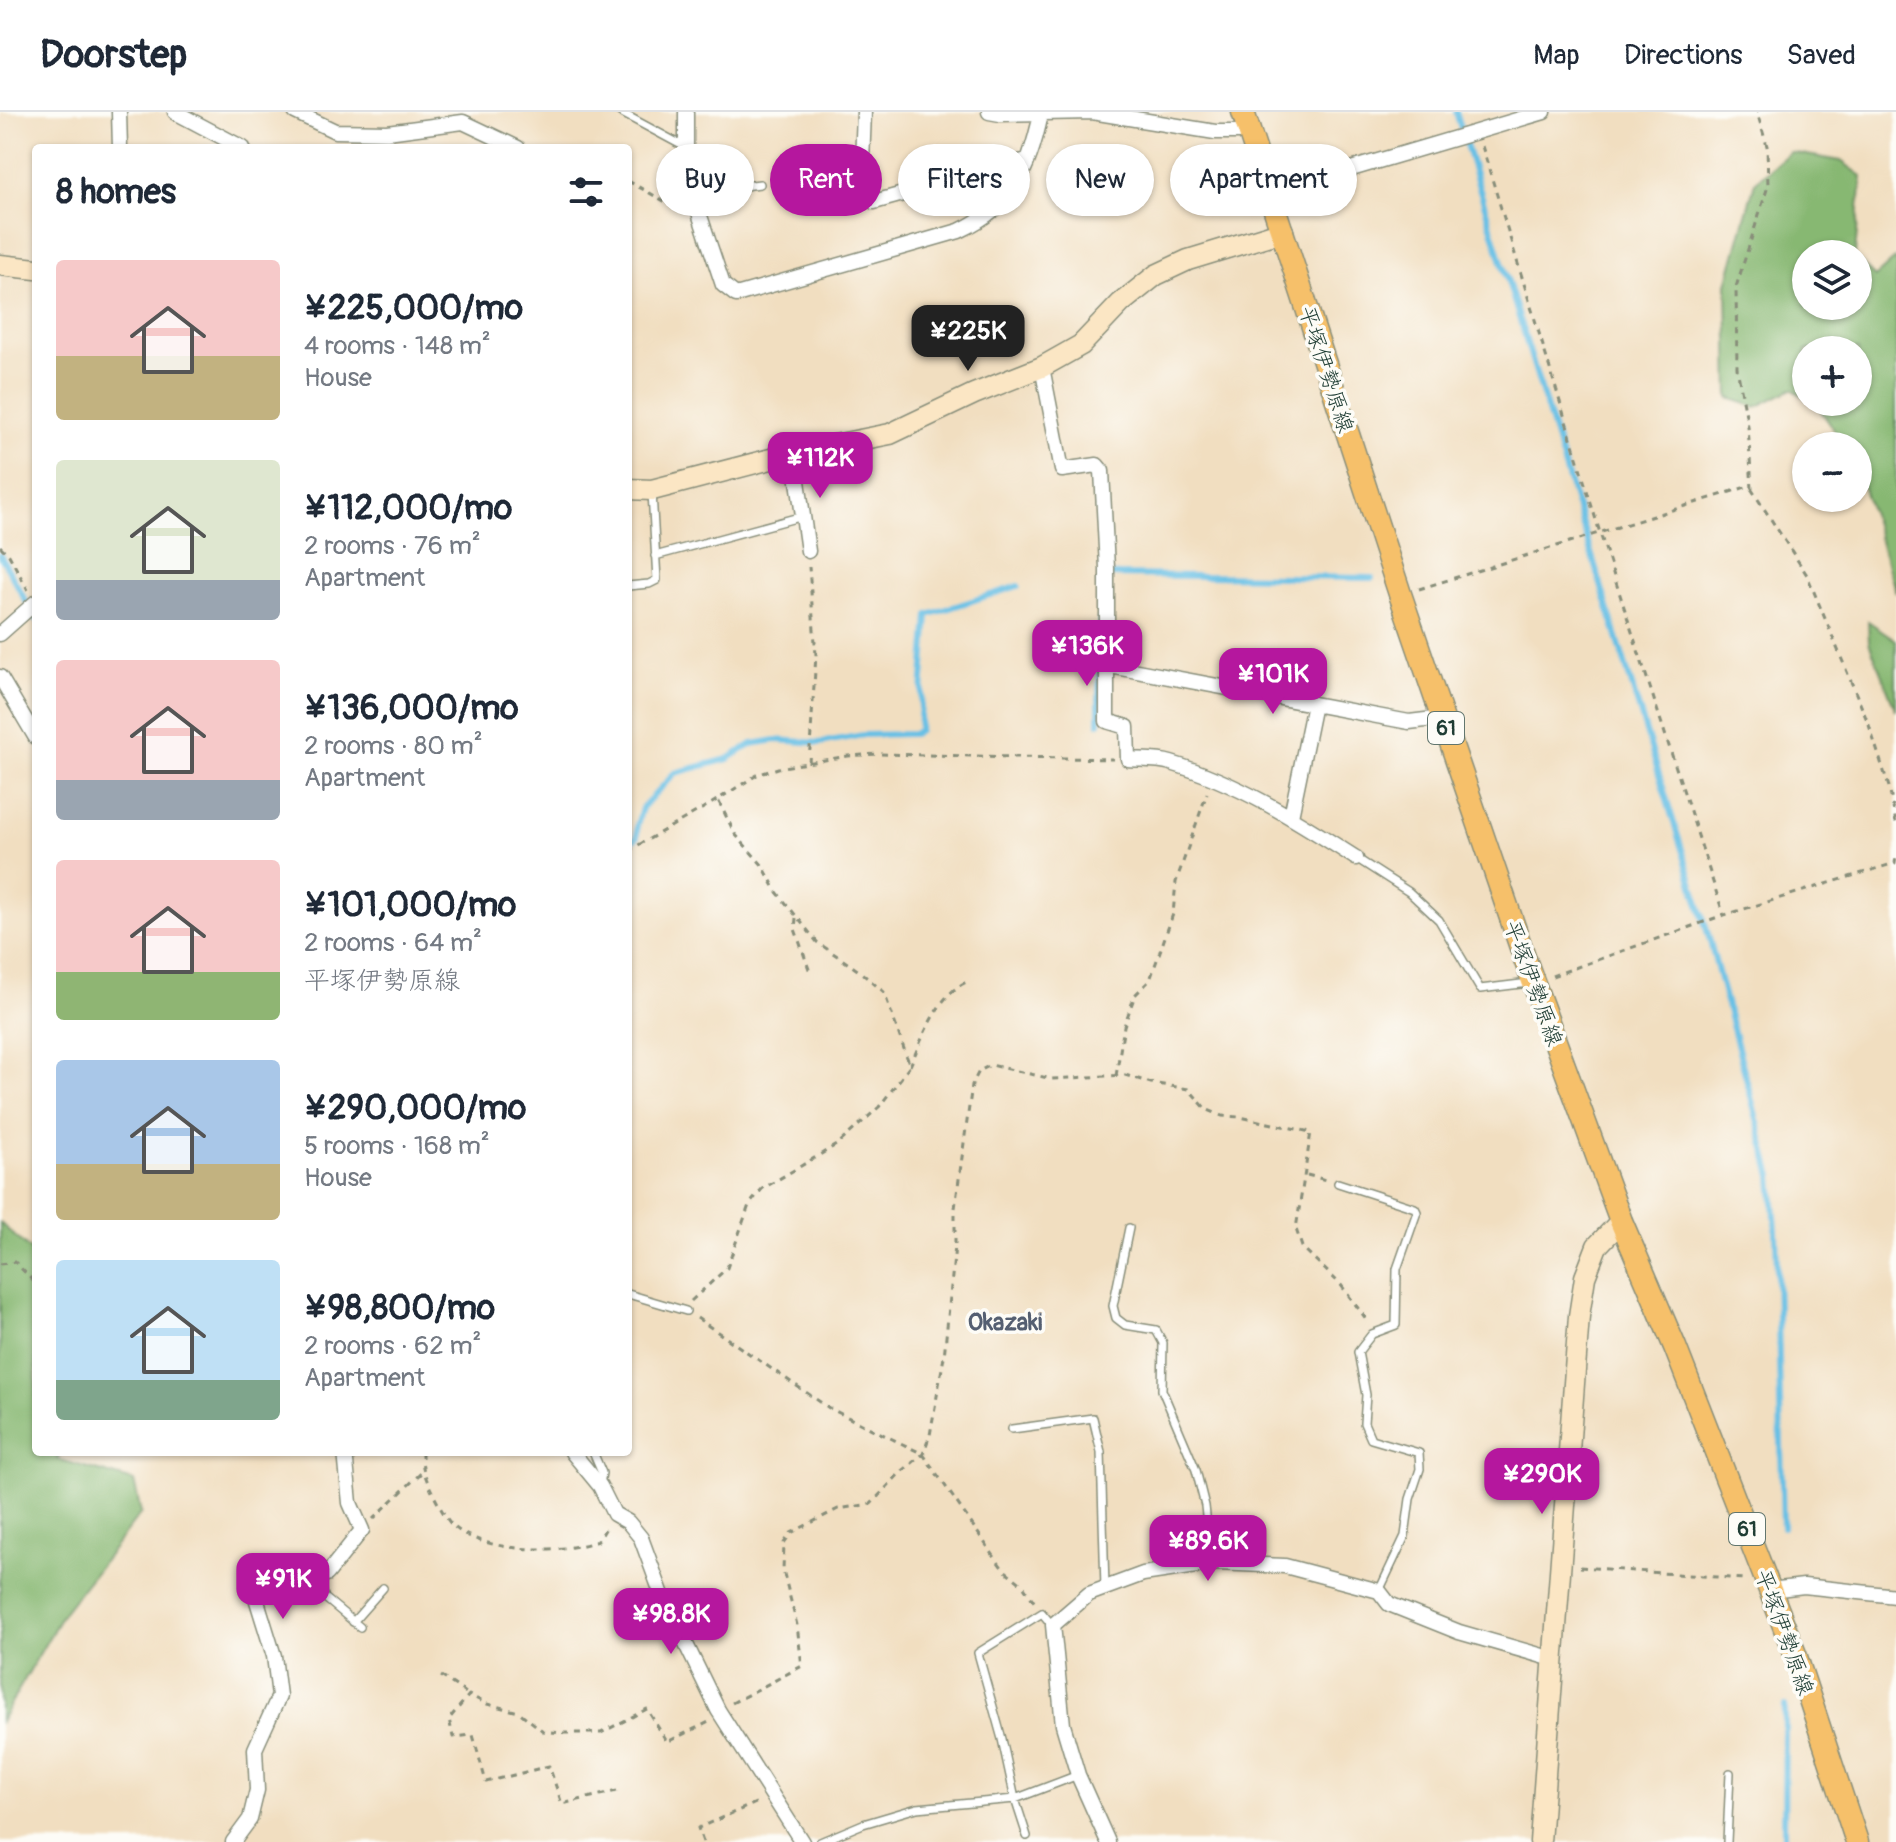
<!DOCTYPE html>
<html lang="en">
<head>
<meta charset="utf-8">
<style>
	:root { --surface:#fff; --page:#f6f6f7; --text:#1f2937; --muted:#747a83; --line:#e0e1e3; --accent:#b5179e }
	body { margin:0; font-family:Pangolin,"Klee One",sans-serif; background:var(--page); color:var(--text); height:100vh; display:flex; flex-direction:column; font-size:30px; white-space:nowrap }
	* { box-sizing:border-box; margin:0 }
	p { font-size:26px; color:var(--muted) }
	.icon { flex:none; width:44px; height:44px; fill:none; stroke:currentColor; stroke-width:2; stroke-linecap:round; stroke-linejoin:round }
	.map { position:relative; flex:1; overflow:hidden }
	.sheet { position:absolute; left:32px; top:32px; width:600px; height:1312px; display:flex; flex-direction:column; background:var(--surface); border-radius:8px; box-shadow:0 2px 6px #0004 }
	.sheet>* { flex:none }
	.top-card { position:absolute; left:656px; top:32px; width:760px; height:72px; display:flex; gap:16px }
	.fabs { position:absolute; left:1792px; top:128px; display:grid; gap:16px }
	.fabs a { display:grid; place-items:center; width:80px; height:80px; border-radius:50%; background:var(--surface); box-shadow:0 2px 6px #0004; font-size:40px }
	.price { position:absolute; translate:-50% -68px; padding:0 18px; border-radius:16px; background:var(--accent); color:#fff; font-size:26px; line-height:52px; filter:drop-shadow(0 2px 4px #0008) }
	.price::after { content:''; position:absolute; left:50%; top:48px; width:24px; height:18px; margin-left:-12px; background:inherit; clip-path:polygon(0 0,100% 0,50% 100%) }
	.price.active { background:#222; color:#fff }
	ul { padding:0; list-style:none }
	li { display:flex; align-items:center; gap:24px; height:200px; padding:0 24px }
	li span { display:grid; place-items:center; flex:none; width:224px; height:160px; border-radius:8px; color:#555 }
	li>.icon { margin-inline-start:auto }
	span .icon { width:96px; height:96px; fill:#fffc; stroke-width:1 }
	li b { font-size:34px }
	h2 { display:flex; justify-content:space-between; align-items:center; height:96px; padding:0 24px; font-size:34px }
	.tag { padding:0 28px; border-radius:36px; background:var(--surface); box-shadow:0 2px 6px #0004; font-size:28px; line-height:72px }
	.tag.active { background:var(--accent); color:#fff }
	header { display:flex; align-items:center; gap:48px; box-sizing:border-box; height:112px; padding:0 40px; background:var(--surface); border-bottom:2px solid var(--line) }
	header strong { font-size:38px }
	nav { display:flex; gap:44px; margin-inline-start:auto; font-size:28px }
	.map>svg:first-child { display:block }
</style>
</head>
<body>
<header>
<strong>Doorstep</strong>
<nav><a>Map</a><a>Directions</a><a>Saved</a></nav>
</header>
<div class="map">
<svg width="1896" height="1730" viewBox="0 0 1896 1730">
	<rect width="100%" height="100%" fill="#fdfcf7"/>
	<filter id="ink" filterUnits="userSpaceOnUse"><feTurbulence type="fractalNoise" baseFrequency=".0125" numOctaves="2"/><feDisplacementMap in="SourceGraphic" scale="16" xChannelSelector="R" yChannelSelector="G"/><feConvolveMatrix kernelMatrix="1 2 1 2 8 2 1 2 1" color-interpolation-filters="sRGB"/></filter>
	<filter id="wash" filterUnits="userSpaceOnUse"><feTurbulence type="fractalNoise" baseFrequency=".006" numOctaves="4" result="noise"/><feDisplacementMap in="SourceGraphic" scale="32" xChannelSelector="R" yChannelSelector="G"/><feGaussianBlur stdDeviation="1.8" result="paint"/><feColorMatrix in="noise" values="0 0 0 0 0 0 0 0 0 0 0 0 0 0 0 0 0 1.4 0 .05"/><feComposite in="paint" operator="in"/></filter>
	<g filter="url(#wash)">
		<rect width="100%" height="100%" fill="#f1dec0"/>
		<path fill="#87b872" stroke="#537a53" stroke-width="2" d="M1790,40L1841,49L1862,64L1855,142H1806V194H1858V149L1875,165L1896,146V481L1858,357V334H1845L1819,296L1811,290H1858V238H1806V286L1792,277L1756,295L1729,286L1727,172L1755,70Z
			M1868,509L1896,528V599L1869,530Z
			M0,1111L36,1143V1340H61L57,1347L134,1369L141,1401L63,1501L0,1610Z"/>
		<g fill="none" stroke-linecap="round" stroke-linejoin="round">
			<path stroke="#68c0e5" stroke-width="6" d="M1456,0L1708,822L1772,1064L1776,1118L1783,1415
				M0,443L36,507
				M1107,463L1372,466
				M1099,611L1100,507
				M628,731L637,726V713L642,696L675,661L728,647L752,632L776,628L819,631L863,623L913,622L919,618L928,503L1018,474
				M1784,1730L1785,1594"/>
		</g>
	</g>
	<g filter="url(#ink)">
		<g fill="none" stroke-linecap="round" stroke-linejoin="round">
			<defs>
				<path id="lane" d="M620,0L685,35
					M695,80L760,72
					M655,444L803,404
					M628,474L649,472L657,468L652,380
					M1356,746L1409,780L1439,808L1480,877L1529,871
					M1338,1071L1415,1096L1417,1100L1397,1157L1396,1213L1372,1222L1358,1240L1366,1283L1364,1311L1371,1327L1419,1341L1420,1357L1410,1387L1405,1424L1379,1479
					M1129,1116L1113,1194L1116,1206L1125,1213L1156,1218L1163,1231L1162,1278L1196,1358L1205,1394L1211,1452
					M628,1182L686,1199
					M1012,1317L1093,1306L1101,1340L1105,1476
					M593,1340L602,1361L600,1372
					M317,1464L325,1486L360,1515
					M353,1510L383,1476
					M1027,1724L1015,1687L1002,1627L978,1541L1042,1501L1052,1513
					M820,1730L863,1712L917,1696L1015,1687L1078,1663
					M1727,1730L1730,1661"/>
				<path id="street" d="M119,0L120,36
					M175,0L243,36
					M295,0L335,19L387,20L463,10L518,36
					M686,0V36L700,104L723,173L736,183L959,119C1014,93 1029,59 1041,2
					M864,0L862,51L874,90L1027,48
					M989,0L1000,2L1092,0L1215,20H1250
					M1270,81L1544,0
					M1042,255L1062,358L1097,353L1102,359L1107,456V609L1127,615L1128,647C1142,648 1158,647 1171,651C1239,671 1298,709 1356,746
					M794,341L808,439
					M0,522L36,490
					M1105,553L1409,610L1442,606
					M0,565L36,626
					M1291,704L1314,592
					M572,1340L600,1374L614,1402L628,1410L641,1426L662,1483L718,1598L802,1730
					M1770,1478L1804,1474L1896,1484
					M233,1730L250,1707L257,1678L255,1637L279,1584L274,1544L257,1489L258,1474L266,1462L317,1464L327,1462L362,1418L350,1391L345,1340
					M1108,1730L1078,1663L1063,1613L1053,1513L1089,1482L1143,1462L1216,1451L1285,1454L1379,1479L1389,1492L1459,1520L1553,1547"/>
				<path id="secondary" d="M0,153L36,157
					M628,377L652,378L794,341L890,322L974,282L1042,255L1081,233L1121,191L1156,163L1188,148L1283,119
					M1540,1730L1579,1204L1585,1165L1597,1134L1621,1109"/>
				<path id="primary" d="M1243,0L1400,482L1526,850L1621,1109L1675,1235L1795,1542L1857,1730"/>
			</defs>
			<use href="#lane" stroke="#888e7a" stroke-width="10"/>
			<use href="#street" stroke="#888e7a" stroke-width="17"/>
			<use href="#secondary" stroke="#888e7a" stroke-width="23"/>
			<use href="#primary" stroke="#888e7a" stroke-width="25"/>
			<path stroke="#888e7a" stroke-width="3" stroke-dasharray="6 6" stroke-linecap="butt" d="M1482,34L1600,421L1724,804
				M628,69L682,99
				M1752,377L1748,314L1737,256L1736,175L1768,74L1767,34L1757,0
				M0,434L9,443L28,478
				M1419,477L1746,375L1752,378L1807,463L1869,613L1889,675L1896,711
				M809,651L816,543L809,455
				M628,739L712,691L757,663L778,656L848,644L877,642L1113,647
				M796,806L795,817L810,860
				M1552,864L1718,805L1895,751L1896,745
				M910,954C922,927 939,878 970,869
				M1116,964L1124,914L1135,883L1150,868L1173,802L1176,770L1207,681
				M1307,1063L1326,1068
				M0,1152L15,1150L36,1172
				M691,1189L727,1156L749,1093L762,1077L838,1032L879,995L910,954L884,880L859,859L817,830L777,780L763,754L735,722L718,688
				M697,1206L829,1296L923,1342L1003,1457L1023,1473L1035,1491
				M422,1340C422,1346 422,1353 424,1359C426,1370 445,1407 453,1414C483,1441 561,1442 598,1429L606,1416
				M373,1407L422,1360
				M1580,1455L1744,1467
				M441,1564L469,1583
				M732,1591L802,1554L797,1513L783,1458L784,1431L791,1421L838,1397L871,1392L900,1361L923,1342L930,1323L944,1245L955,1134V1096L972,973L979,959L991,953L1052,967L1125,963L1151,971L1189,977L1206,997L1222,1004L1240,1005L1311,1020L1296,1117L1302,1135L1341,1173L1369,1211
				M617,1679L562,1692L549,1654L486,1670L473,1623L453,1625L449,1607L469,1583L487,1592L519,1600L543,1619L561,1621H601L647,1597L667,1630L709,1610
				M703,1730L698,1716L758,1690"/>
			<use href="#lane" stroke="#fff" stroke-width="7"/>
			<use href="#street" stroke="#fff" stroke-width="14"/>
			<use href="#secondary" stroke="#fbe6c4" stroke-width="20"/>
			<use href="#primary" stroke="#f6c06b" stroke-width="22"/>
		</g>
	</g>
	<g text-anchor="middle" stroke-width="7" stroke-linejoin="round" paint-order="stroke">
		<g fill="#fdfcf7" stroke="#62766e" stroke-width="2">
			<rect x="1428" y="600" width="36" height="32" rx="6"/>
			<rect x="1729" y="1401" width="36" height="32" rx="6"/>
		</g>
		<g font-size="20" font-weight="bold" fill="#1f3d34">
			<text x="1446" y="623">61</text>
			<text x="1747" y="1424">61</text>
		</g>
		<g font-size="22" fill="#1f3d34" stroke="#fdfcf7">
			<text transform="translate(1327 257) rotate(72)" y="8">平塚伊勢原線</text>
			<text transform="translate(1534 871) rotate(70)" y="8">平塚伊勢原線</text>
			<text transform="translate(1785 1520) rotate(70)" y="8">平塚伊勢原線</text>
		</g>
		<g font-size="24" font-weight="bold" fill="#555f71" stroke="#fdfcf7">
			<text x="1005" y="1218">Okazaki</text>
		</g>
	</g>
</svg>
<div class="fabs">
<a><svg class="icon" aria-label="layers" viewBox="0 0 24 24"><path d="M12 4l9 5-9 5-9-5zM3 14l9 5 9-5"/></svg></a>
<a>+</a>
<a>−</a>
</div>
<b class="price active" style="left:968px;top:261px">¥225K</b>
<b class="price" style="left:820px;top:388px">¥112K</b>
<b class="price" style="left:1087px;top:576px">¥136K</b>
<b class="price" style="left:1273px;top:604px">¥101K</b>
<b class="price" style="left:1542px;top:1404px">¥290K</b>
<b class="price" style="left:1208px;top:1471px">¥89.6K</b>
<b class="price" style="left:283px;top:1509px">¥91K</b>
<b class="price" style="left:671px;top:1544px">¥98.8K</b>
<div class="top-card">
<a class="tag">Buy</a>
<a class="tag active">Rent</a>
<a class="tag">Filters</a>
<a class="tag">New</a>
<a class="tag">Apartment</a>
</div>
<section class="sheet">
<h2>8 homes<svg class="icon" aria-label="filters" viewBox="0 0 24 24"><path d="M4 7h16M4 17h16"/><circle cx="9" cy="7" r="2"/><circle cx="15" cy="17" r="2"/></svg></h2>
<ul>
<li><span style="background:linear-gradient(#f6c9c9 60%,#c2b280 0)"><svg class="icon" aria-label="home" viewBox="0 0 24 24"><path d="M3 11l9-7 9 7M6 9v11h12V9"/></svg></span><div><b>¥225,000/mo</b><p>4 rooms · 148 m²</p><p>House</p></div></li>
<li><span style="background:linear-gradient(#dfe7d0 75%,#9aa5b1 0)"><svg class="icon" aria-label="home" viewBox="0 0 24 24"><path d="M3 11l9-7 9 7M6 9v11h12V9"/></svg></span><div><b>¥112,000/mo</b><p>2 rooms · 76 m²</p><p>Apartment</p></div></li>
<li><span style="background:linear-gradient(#f6c9c9 75%,#9aa5b1 0)"><svg class="icon" aria-label="home" viewBox="0 0 24 24"><path d="M3 11l9-7 9 7M6 9v11h12V9"/></svg></span><div><b>¥136,000/mo</b><p>2 rooms · 80 m²</p><p>Apartment</p></div></li>
<li><span style="background:linear-gradient(#f6c9c9 70%,#8fb573 0)"><svg class="icon" aria-label="home" viewBox="0 0 24 24"><path d="M3 11l9-7 9 7M6 9v11h12V9"/></svg></span><div><b>¥101,000/mo</b><p>2 rooms · 64 m²</p><p>平塚伊勢原線</p></div></li>
<li><span style="background:linear-gradient(#a9c7e8 65%,#c2b280 0)"><svg class="icon" aria-label="home" viewBox="0 0 24 24"><path d="M3 11l9-7 9 7M6 9v11h12V9"/></svg></span><div><b>¥290,000/mo</b><p>5 rooms · 168 m²</p><p>House</p></div></li>
<li><span style="background:linear-gradient(#bfe0f5 75%,#7fa58c 0)"><svg class="icon" aria-label="home" viewBox="0 0 24 24"><path d="M3 11l9-7 9 7M6 9v11h12V9"/></svg></span><div><b>¥98,800/mo</b><p>2 rooms · 62 m²</p><p>Apartment</p></div></li>
</ul>
</section>
</div>
</body>
</html>
